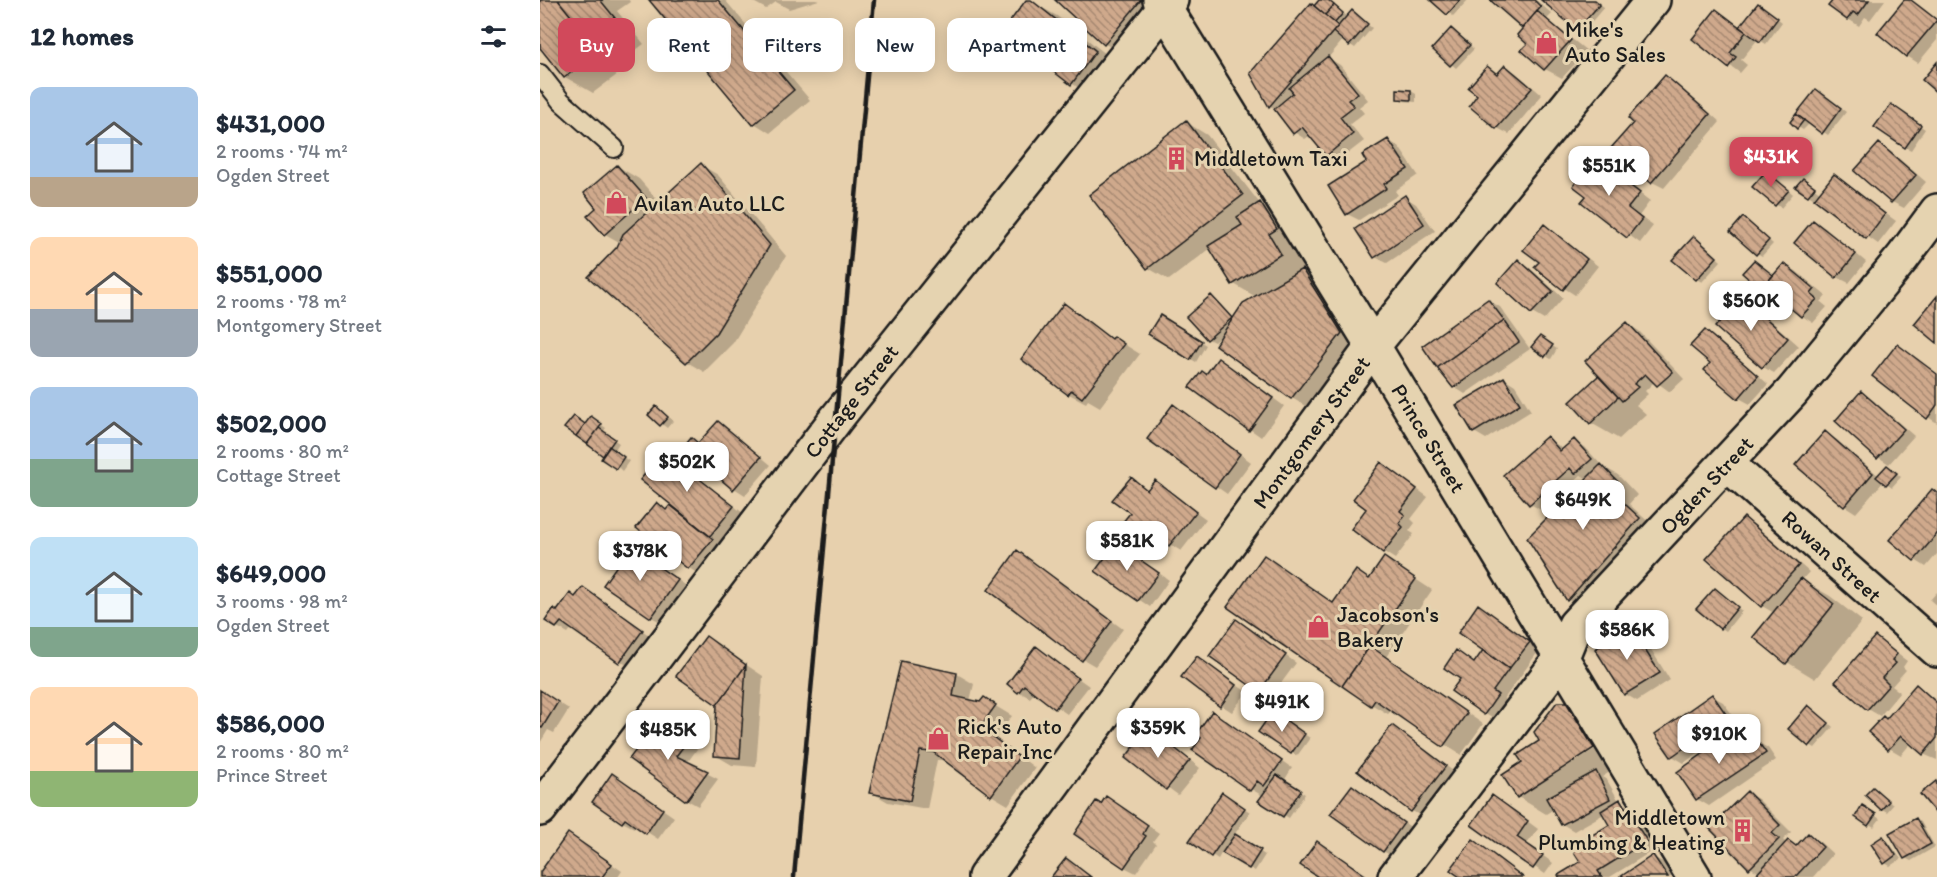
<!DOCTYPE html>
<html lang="en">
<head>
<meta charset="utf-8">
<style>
	:root { --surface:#fff; --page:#f2f2f3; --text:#1f2937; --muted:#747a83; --accent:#d1495b }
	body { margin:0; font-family:Itim,sans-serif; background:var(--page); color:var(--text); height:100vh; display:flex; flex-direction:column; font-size:22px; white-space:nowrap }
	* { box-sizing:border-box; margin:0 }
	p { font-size:20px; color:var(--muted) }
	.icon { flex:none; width:33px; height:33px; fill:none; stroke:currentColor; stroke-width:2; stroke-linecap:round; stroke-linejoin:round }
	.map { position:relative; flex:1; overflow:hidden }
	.details { display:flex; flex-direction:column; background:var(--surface); width:540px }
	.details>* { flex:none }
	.banner { position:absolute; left:18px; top:18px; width:570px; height:54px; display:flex; gap:12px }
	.price { position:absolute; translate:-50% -51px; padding:0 14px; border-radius:12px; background:#fff; color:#222; font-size:20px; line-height:39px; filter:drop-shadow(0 2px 3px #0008) }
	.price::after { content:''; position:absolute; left:50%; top:36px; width:18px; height:14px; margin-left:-9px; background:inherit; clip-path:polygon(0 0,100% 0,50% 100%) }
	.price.current { background:var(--accent); color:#fff }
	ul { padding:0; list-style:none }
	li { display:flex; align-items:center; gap:18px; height:150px; padding:0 30px }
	li span { display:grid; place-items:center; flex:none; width:168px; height:120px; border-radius:12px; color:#555 }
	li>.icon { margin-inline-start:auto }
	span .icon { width:72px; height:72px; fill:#fffc; stroke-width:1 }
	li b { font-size:26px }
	h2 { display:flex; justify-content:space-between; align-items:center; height:72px; padding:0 30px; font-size:26px }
	.tag { padding:0 21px; border-radius:12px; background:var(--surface); box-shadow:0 3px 15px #0003; font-size:21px; line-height:54px }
	.tag.current { background:var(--accent); color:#fff }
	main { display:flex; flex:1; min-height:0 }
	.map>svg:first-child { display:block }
</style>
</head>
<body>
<main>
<section class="details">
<h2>12 homes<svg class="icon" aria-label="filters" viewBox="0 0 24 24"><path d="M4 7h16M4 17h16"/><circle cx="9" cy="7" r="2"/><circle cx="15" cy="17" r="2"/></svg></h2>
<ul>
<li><span style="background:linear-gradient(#a9c7e8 75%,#b9a48a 0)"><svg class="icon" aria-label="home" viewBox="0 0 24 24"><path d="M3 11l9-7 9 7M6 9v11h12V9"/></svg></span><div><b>$431,000</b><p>2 rooms · 74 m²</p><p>Ogden Street</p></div></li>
<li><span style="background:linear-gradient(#ffd9b3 60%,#9aa5b1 0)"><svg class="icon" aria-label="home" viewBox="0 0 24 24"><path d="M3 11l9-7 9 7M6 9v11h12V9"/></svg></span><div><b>$551,000</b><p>2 rooms · 78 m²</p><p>Montgomery Street</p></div></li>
<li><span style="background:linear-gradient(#a9c7e8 60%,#7fa58c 0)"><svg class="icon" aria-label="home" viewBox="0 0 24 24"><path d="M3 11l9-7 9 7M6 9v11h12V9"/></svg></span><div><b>$502,000</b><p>2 rooms · 80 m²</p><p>Cottage Street</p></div></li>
<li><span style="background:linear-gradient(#bfe0f5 75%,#7fa58c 0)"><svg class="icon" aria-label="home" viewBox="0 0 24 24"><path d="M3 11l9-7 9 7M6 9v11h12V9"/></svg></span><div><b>$649,000</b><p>3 rooms · 98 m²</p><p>Ogden Street</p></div></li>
<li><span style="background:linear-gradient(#ffd9b3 70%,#8fb573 0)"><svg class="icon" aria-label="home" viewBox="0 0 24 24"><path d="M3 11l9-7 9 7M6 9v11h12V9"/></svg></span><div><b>$586,000</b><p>2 rooms · 80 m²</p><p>Prince Street</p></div></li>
</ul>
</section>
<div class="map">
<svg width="1397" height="877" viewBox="0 0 1397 877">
	<defs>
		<pattern id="building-back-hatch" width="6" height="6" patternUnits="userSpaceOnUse" patternTransform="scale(1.5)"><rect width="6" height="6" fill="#cfa98c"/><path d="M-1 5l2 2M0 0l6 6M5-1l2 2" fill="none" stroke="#a78972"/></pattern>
	</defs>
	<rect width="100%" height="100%" fill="#e7d0ad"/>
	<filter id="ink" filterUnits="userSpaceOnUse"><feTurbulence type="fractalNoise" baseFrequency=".0167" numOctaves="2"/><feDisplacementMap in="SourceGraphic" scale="12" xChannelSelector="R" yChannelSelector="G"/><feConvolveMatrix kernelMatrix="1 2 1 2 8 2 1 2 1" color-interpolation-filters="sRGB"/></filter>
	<g filter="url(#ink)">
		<path fill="#0003" fill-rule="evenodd" d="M0,0H89L90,2L77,11L104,44L81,61L86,68L53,93L25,77L0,46Z
			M111,0H185L270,100L230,133L214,123Z
			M210,0H279L249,9L236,2L226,9Z
			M488,0L517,16L584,68L560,100L531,83Z
			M517,0H621L594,60L565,44Z
			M781,0H789L808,17L812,12L832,28L815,48L803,40L788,58L800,65L828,100L819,107L824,113L810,124L824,141L798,161L787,155L771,135L765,139L754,132L736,109L730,106L711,73Z
			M892,0H928L913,16Z
			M952,0H996L1012,14L1007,19L1047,51L1022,78L1005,69L983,50L989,44L984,28Z
			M1003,0H1055L1064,7L1043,32Z
			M1295,0H1345L1330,20L1325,17L1319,26L1308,19Z
			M1366,0L1379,5L1397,19V40L1378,63L1367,56L1339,33Z
			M1224,8L1242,22L1226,44L1218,39L1201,60L1207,65L1200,73L1154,39L1177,11L1201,27Z
			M912,30L934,49L916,68L894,49Z
			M965,67L976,73L1002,95L969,134L957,128L931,106L939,95L947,68L958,74Z
			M1125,77L1137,84L1180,122L1124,188L1112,182L1073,148L1095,123Z
			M871,91L876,94V102L863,101L858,98Z
			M1282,94L1306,112L1288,135L1270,123L1263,130L1258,127Z
			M1356,109L1385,129L1371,150L1365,147Z
			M646,122L667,135L721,205L749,220L769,271L765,273L790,288L830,350L780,415L752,398L684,333L674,342L668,339L648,317L671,297L676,300L694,320L716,297L694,284L671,248L629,280L608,268Z
			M848,140L859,147L878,175L855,191L858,195L819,220L807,214L828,162Z
			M1339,145L1350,151L1386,182L1364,208L1352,202L1316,171Z
			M1234,154L1242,161L1231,174L1253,194L1241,208L1214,187L1228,170L1219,162Z
			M1055,160L1110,201L1099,216L1113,226L1100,243L1043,202L1048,196Z
			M161,165L178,175L246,256L193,343L164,372L147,362L50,277L81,243L65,234L77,166L99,179L120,203Z
			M1294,176L1356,221L1338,244L1257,187L1268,183L1281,193Z
			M865,197L876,204L895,231L847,263L835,257Z
			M1209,222L1233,244L1222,256L1217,253Z
			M1274,222L1285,228L1326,262L1309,283L1297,277L1256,243Z
			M1004,226L1015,233L1058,266L1035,295L1024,288L1001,261Z
			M1159,241L1181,261L1162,282L1156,279Z
			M978,261L990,268L1023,298L1004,320L992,313L959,283Z
			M1220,265L1234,277L1245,265L1256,271L1286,296L1281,302L1287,307L1273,323L1262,316L1230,289L1227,291L1222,288Z
			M948,300L960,307L990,349L925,394L914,387Z
			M1203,300L1214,306L1259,346L1234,373L1223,367L1184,319L1186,308L1192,312Z
			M524,305L541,315L572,339L574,338L600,354L560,407L548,400L546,403L529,394Z
			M620,317L666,345L656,362L610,334Z
			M1088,324L1099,331L1144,379L1130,392L1115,381L1105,391L1108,394L1096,405L1106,414L1079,439L1051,423L1058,378L1064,381Z
			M1165,331L1176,338L1228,384L1210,404L1199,398L1172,363Z
			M1005,341L1017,349L1011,359L1006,356Z
			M1357,346L1397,374V423L1388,417Z
			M689,366L744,406L721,437L651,387L667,375Z
			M964,378L975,385L991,411L946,439L934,432Z
			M1322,393L1333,400L1374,436L1349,464L1338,457Z
			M122,411L133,421L127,428L110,415Z
			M644,413L711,462L687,494L609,439Z
			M56,421L66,428L63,432L79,443L74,451L89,461L82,471L65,455Z
			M178,423L189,430L231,465L205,495L194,488L160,444Z
			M1285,433L1297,440L1339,476L1353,470L1361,477L1352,487L1344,481L1316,513L1305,506Z
			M1008,438L1024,450L1034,441L1045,447L1062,466L1078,475L1097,495L1089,504L1116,529L1045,609L1028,600L989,538L1048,479L1041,475L1001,510L990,504Z
			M124,452L136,459L204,514L180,544L183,546L160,575L149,568L98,528L117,504L128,511L132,504Z
			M842,464L888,497L871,519L875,523L869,531L874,534L855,559L844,552L828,508Z
			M591,479L609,490L615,482L666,519L641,551L626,542L621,548L610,542Z
			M1397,494V554L1386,567L1375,560Z
			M1204,519L1215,525L1269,572L1262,580L1290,596L1322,621L1275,679L1247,662L1234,613L1222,606L1168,559Z
			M587,551L629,580L610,607L557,571Z
			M478,552L583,629L555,666L543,659Z
			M102,555L148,587L123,623L111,617Z
			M724,557L795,604L830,580L845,559L892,590L846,657L943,724L921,755L852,710L848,714L831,704L690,607Z
			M1397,592V606L1390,600Z
			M1180,593L1202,611L1186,631L1180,627Z
			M54,596L113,638L91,668L32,628L28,633L17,627L18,612L36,599Z
			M939,606L1000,649L964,699L969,703L956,720L945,714L935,664L946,650Z
			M708,628L756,663L731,697L720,691Z
			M1090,628L1102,635L1130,680L1097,701L1085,694Z
			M166,638L223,676L216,767L192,765L175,755L178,704Z
			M1336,638L1367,661L1363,667L1366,670L1352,686L1360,692L1340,716L1328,709L1297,682Z
			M496,648L549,686L527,714L495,692L490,698L479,692Z
			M657,658L707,692L692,712L681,705Z
			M362,662L417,674L434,684L430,701L441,703L444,699L472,716L456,738L495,768L468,805L451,795L407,760H397L387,809L348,802L331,792Z
			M1377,686L1397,701V760L1383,754L1371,743L1361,755L1349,748L1347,720Z
			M0,691L29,709L14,733L8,730L0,743Z
			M1172,696L1183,702L1199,724L1144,763L1132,756L1117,734Z
			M1025,703L1054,720L1082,764L1062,777L1067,780L1079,801L1092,807L1117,848L1070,877H1021L1042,862L1071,825L1064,814L1034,831L1022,824L1014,809L1006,814L978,797L984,763ZM1059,742L1061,745L1008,779V776Z
			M1274,710L1293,727L1275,748L1270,745Z
			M738,716L770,738L757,756L720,732Z
			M684,720L752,768L744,781L765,794L749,818L720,801L723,796L711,789Z
			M852,727L916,773L883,817L872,811Z
			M129,730L157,749L147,763L178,779L158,806L147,800Z
			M610,730L621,737L660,768L638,795L588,758Z
			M1194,734L1205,741L1209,747L1217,742L1228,748L1236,760L1169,806L1157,799L1139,772Z
			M73,775L134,817L118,839L96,825L94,828L82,822Z
			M812,787L875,830L855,858L843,851Z
			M1334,789L1353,805L1347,812L1342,809Z
			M1207,793L1218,799L1251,832L1243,840L1247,844L1249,842L1257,847L1268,835L1280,842L1293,854L1273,877H1216L1220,873L1209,867Z
			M688,797L710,812L694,835L725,855L715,871L682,852L678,859L651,841Z
			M964,804L998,829L987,844L1013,863L1005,874L933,825Z
			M578,805L619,833L613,841L616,844L596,873L584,867Z
			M1328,810L1340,819L1334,827L1317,816Z
			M1376,819L1381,822L1395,847L1371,861L1365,858Z
			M29,835L82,871L78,877H0Z
			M1343,838L1348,841L1361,859L1350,866L1345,863Z
			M1113,857L1125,863L1134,877H1083Z"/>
		<path fill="url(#building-back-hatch)" stroke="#1c1c1c" stroke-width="1.5" d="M0,0H18L59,51L24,78L0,48Z
			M18,0H63L61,1L88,34L62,54Z
			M109,0H178L254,90L213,125Z
			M486,0H491L556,51L531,85L462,32Z
			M515,0H601L564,45Z
			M779,0H788L794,5L785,15L774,6Z
			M890,0H920L907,15Z
			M950,0H994L1001,7L982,28Z
			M1001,0H1055L1060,4L1037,30Z
			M1293,0H1329L1318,15L1313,12L1307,20L1288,6Z
			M1364,0H1371L1397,20L1366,57L1337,33Z
			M771,3L798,26L729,107L710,73Z
			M1218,3L1238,18L1220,42L1199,27Z
			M794,5L803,13L795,23L785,15Z
			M1176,9L1206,32L1190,53L1196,57L1188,68L1152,39Z
			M812,10L828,24L809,46L793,32Z
			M997,11L1031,40L1004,70L981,50L987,44L977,35Z
			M911,28L930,45L910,66L892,49Z
			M788,56L818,93L808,100L814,106L800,117L813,134L786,156L762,127L753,134L734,109L753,93L749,88Z
			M1397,62V93L1382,80Z
			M965,65L992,88L956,129L929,106L937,95L928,88L947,66L957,74Z
			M1125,75L1170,114L1111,183L1071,148L1093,123L1088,118Z
			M857,89L871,90V100L857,99Z
			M1276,89L1301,108L1282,134L1256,114Z
			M1351,104L1381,125L1365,148L1334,127Z
			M1256,114L1264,120L1257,129L1250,122Z
			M646,120L703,195L607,269L549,195Z
			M848,139L868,169L844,184L847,188L806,215L788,186L826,162L822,155Z
			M1339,143L1376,175L1351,203L1314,171Z
			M1228,149L1238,157L1226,171L1217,162Z
			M1054,158L1100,193L1088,208L1102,219L1087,238L1041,202L1046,196L1033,186Z
			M161,163L230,245L176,333L146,363L48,277L77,247L83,234Z
			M77,165L106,198L64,235L47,216L56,208L44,193Z
			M1226,171L1249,190L1235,206L1212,187Z
			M1294,174L1345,214L1326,239L1274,199Z
			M1263,178L1275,187L1268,196L1255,187Z
			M865,195L884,224L834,258L815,229Z
			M720,202L737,229L729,234L741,254L692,285L668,246L702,225L697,217Z
			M1203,217L1229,240L1216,255L1190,232Z
			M1273,220L1316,254L1296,278L1254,243Z
			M1004,224L1047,259L1023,290L994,267L999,262L983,250Z
			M1154,236L1177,257L1156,280L1132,260Z
			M978,259L1013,291L991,314L957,283Z
			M1214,260L1233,275L1221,290L1202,273Z
			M1244,263L1275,289L1271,294L1277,299L1261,317L1224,286Z
			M762,269L802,333L751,399L675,345L703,303Z
			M671,295L692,318L667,340L646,317Z
			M1397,296V343L1374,324Z
			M1203,298L1248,338L1222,368L1175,327L1182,319L1177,315L1185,306L1191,311Z
			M948,299L964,320L897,368L882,346Z
			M524,303L571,339L573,336L584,344L542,398L531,390L528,395L481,359Z
			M620,315L662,341L650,360L608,334Z
			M964,320L979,342L913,388L897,368Z
			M1087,322L1133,372L1117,386L1105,374L1094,384L1098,387L1082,401L1045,361Z
			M1165,330L1218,376L1198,399L1164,370L1170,363L1150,346Z
			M1000,336L1013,345L1005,357L991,347Z
			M1357,344L1397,374V405L1387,419L1332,376Z
			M678,358L733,398L709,431L649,387L662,371L666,374Z
			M1058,376L1078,397L1050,424L1030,402Z
			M964,377L980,404L933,433L916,405Z
			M1321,391L1364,429L1337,459L1295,421Z
			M633,404L700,454L675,488L607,439Z
			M116,406L128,417L120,426L108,415Z
			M34,416L45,424L36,436L24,428Z
			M51,416L62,424L47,444L36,436Z
			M178,421L221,457L193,490L143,447L151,437L158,443Z
			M59,428L75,439L63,456L47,444Z
			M1285,431L1333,473L1304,507L1255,465Z
			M1007,436L1020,451L1034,439L1052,459L1035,474L1030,468L989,505L963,475Z
			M69,446L84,457L76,469L61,459Z
			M124,451L194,506L170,536L100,480Z
			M841,462L877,489L860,511L865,515L859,523L863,527L843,553L811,529L826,509L813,499Z
			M1061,464L1081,485L1073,493L1100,518L1027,601L987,538Z
			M1347,465L1357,473L1346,485L1336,477Z
			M591,477L607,490L615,480L656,512L629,546L615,535L609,543L583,522L590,513L572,500Z
			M1392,489L1397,493V534L1374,561L1349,540Z
			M117,502L126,510L130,505L173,539L148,569L96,528Z
			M1204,517L1259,565L1221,607L1166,559Z
			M576,543L619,573L598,601L555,571Z
			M90,547L138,580L111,618L63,585Z
			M477,550L572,621L542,661L448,590Z
			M724,555L793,603L816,570L829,579L844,557L876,579L802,686L687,607Z
			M1261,578L1294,604L1246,664L1213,637Z
			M43,587L103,630L79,663L21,622L16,628L5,621L14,608L17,611L30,593L35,597Z
			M1175,588L1198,607L1180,629L1156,609Z
			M938,604L990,642L969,669L918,633Z
			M696,619L746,655L719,692L669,656Z
			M1090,627L1120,673L1084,695L1055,649Z
			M166,636L206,665L177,705L136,676Z
			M1335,636L1357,654L1352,660L1356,663L1342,678L1349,685L1327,710L1295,682Z
			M496,646L538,678L515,709L484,685L478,693L467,684Z
			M830,646L927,713L903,747L835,700L831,706L802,686Z
			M916,650L934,663L943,650L969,669L953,691L958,695L944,715L911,691L920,679L904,668Z
			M657,656L696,685L680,707L641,677Z
			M361,661L417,673L413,696L440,702L444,697L456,705L440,727L479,757L451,796L393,752L380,751L370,801L329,793Z
			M206,665L200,758L174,756L177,705Z
			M1376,684L1397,703V738L1383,755L1361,736L1348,750L1328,732L1343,716L1346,719Z
			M0,690L18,702L2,728L0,727Z
			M1172,694L1188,717L1131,757L1115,734Z
			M1017,702H1026L1054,748L977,798L962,775L982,762L977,755L999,741L994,732Z
			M1268,705L1289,723L1269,747L1248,729Z
			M672,711L742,761L724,786L717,781L710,791L652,750L661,738L656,734Z
			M733,711L765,734L751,754L718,732Z
			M118,721L147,742L136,756L168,771L146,801L89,759Z
			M852,725L906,766L871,812L817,771Z
			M609,728L650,760L626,790L585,758Z
			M1194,732L1205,749L1217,740L1226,753L1156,800L1137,772Z
			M1056,771L1070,799L1021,825L1006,798Z
			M72,773L123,809L106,834L85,819L82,823L52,802Z
			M737,775L761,790L743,817L718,801Z
			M1396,781L1397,783V815L1380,794Z
			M812,785L864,823L843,852L790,814Z
			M1333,787L1349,801L1341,810L1325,795Z
			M1207,791L1240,825L1232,833L1239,839L1209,869L1169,828Z
			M682,792L705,808L671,857L649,841Z
			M952,795L988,821L977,837L1003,855L993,869L931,825Z
			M566,796L608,825L603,834L606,836L584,868L534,834L556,801L561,804Z
			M1080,799L1107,841L1058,871L1062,877H1019L1018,875L1040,862L1031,848L1069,825L1061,811Z
			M1322,805L1336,814L1328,826L1315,817Z
			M1376,818L1391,844L1364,859L1349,833Z
			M28,833L72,864L62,877H0V872Z
			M1268,833L1283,847L1255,877H1214L1248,840L1256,846Z
			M695,834L721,850L709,869L682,853Z
			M1343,836L1356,855L1344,864L1331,844Z
			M933,839L983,877H920L910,870Z
			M777,841L828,877H778L760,865Z
			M1113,855L1128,877H1080Z
			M526,858L551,877H511Z"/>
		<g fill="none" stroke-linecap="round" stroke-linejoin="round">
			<defs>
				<path id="lane" d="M0,74L21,101L74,148"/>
				<path id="street" d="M620,0L833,346L1154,877
					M1186,463L1397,650
					M445,877L833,346L1113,0
					M855,877L1022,657L1035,625L1252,392L1363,257L1397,211"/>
				<path id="secondary" d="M0,809L296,419L631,0"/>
			</defs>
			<use href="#lane" stroke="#1c1c1c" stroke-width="22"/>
			<use href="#street" stroke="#1c1c1c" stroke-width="38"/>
			<use href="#secondary" stroke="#1c1c1c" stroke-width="38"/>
			<use href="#lane" stroke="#e5d3b0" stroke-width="18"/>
			<use href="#street" stroke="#e5d3b0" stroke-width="33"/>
			<use href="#secondary" stroke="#e5d3b0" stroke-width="33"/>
			<path stroke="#1c1c1c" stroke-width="4.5" d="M254,877L334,0"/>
		</g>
	</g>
	<defs>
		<symbol id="shop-bare" viewBox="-9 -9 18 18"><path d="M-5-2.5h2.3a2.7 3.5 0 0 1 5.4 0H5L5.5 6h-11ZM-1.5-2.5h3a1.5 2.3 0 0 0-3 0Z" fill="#d1495b" stroke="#e5d3b0" stroke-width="2.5" paint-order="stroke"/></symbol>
		<symbol id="building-bare" viewBox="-9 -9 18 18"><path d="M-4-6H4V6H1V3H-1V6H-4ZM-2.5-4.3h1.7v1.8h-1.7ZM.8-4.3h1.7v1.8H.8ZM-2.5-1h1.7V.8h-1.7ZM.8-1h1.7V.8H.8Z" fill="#d1495b" stroke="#e5d3b0" stroke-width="2.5" paint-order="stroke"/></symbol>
	</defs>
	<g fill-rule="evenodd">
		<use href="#shop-bare" x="990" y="26" width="33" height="33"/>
		<use href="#building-bare" x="620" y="142" width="33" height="33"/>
		<use href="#shop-bare" x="60" y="186" width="33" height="33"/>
		<use href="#shop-bare" x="762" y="610" width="33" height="33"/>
		<use href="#shop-bare" x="382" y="722" width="33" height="33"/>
		<use href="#building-bare" x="1186" y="814" width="33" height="33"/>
	</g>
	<g text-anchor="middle" stroke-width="6" stroke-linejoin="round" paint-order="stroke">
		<g font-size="22" fill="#1c1c1c" stroke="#e5d3b0" text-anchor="start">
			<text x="1025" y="37">Mike's<tspan x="1025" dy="25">Auto Sales</tspan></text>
			<text x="654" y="166">Middletown Taxi</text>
			<text x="94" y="211">Avilan Auto LLC</text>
			<text x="797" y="622">Jacobson's<tspan x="797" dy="25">Bakery</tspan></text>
			<text x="417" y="734">Rick's Auto<tspan x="417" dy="25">Repair Inc</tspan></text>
			<text x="1185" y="825" text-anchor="end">Middletown<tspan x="1185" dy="25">Plumbing &amp; Heating</tspan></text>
		</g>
		<g font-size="22" fill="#1c1c1c" stroke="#e5d3b0">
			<text transform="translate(311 401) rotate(-52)" y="8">Cottage Street</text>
			<text transform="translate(771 432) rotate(-54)" y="8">Montgomery Street</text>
			<text transform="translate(889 438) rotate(59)" y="8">Prince Street</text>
			<text transform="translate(1166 485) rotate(-47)" y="8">Ogden Street</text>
			<text transform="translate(1292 556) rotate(42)" y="8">Rowan Street</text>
		</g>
	</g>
</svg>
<b class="price current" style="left:1231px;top:188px">$431K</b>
<b class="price" style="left:1069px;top:197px">$551K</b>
<b class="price" style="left:1211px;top:332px">$560K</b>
<b class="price" style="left:147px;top:493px">$502K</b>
<b class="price" style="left:1043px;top:531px">$649K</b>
<b class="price" style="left:587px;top:572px">$581K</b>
<b class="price" style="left:100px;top:582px">$378K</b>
<b class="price" style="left:1087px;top:661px">$586K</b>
<b class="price" style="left:742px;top:733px">$491K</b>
<b class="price" style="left:618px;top:759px">$359K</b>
<b class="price" style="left:128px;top:761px">$485K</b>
<b class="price" style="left:1179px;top:765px">$910K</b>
<div class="banner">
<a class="tag current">Buy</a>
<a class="tag">Rent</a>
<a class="tag">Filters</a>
<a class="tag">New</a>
<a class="tag">Apartment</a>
</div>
</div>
</main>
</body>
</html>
